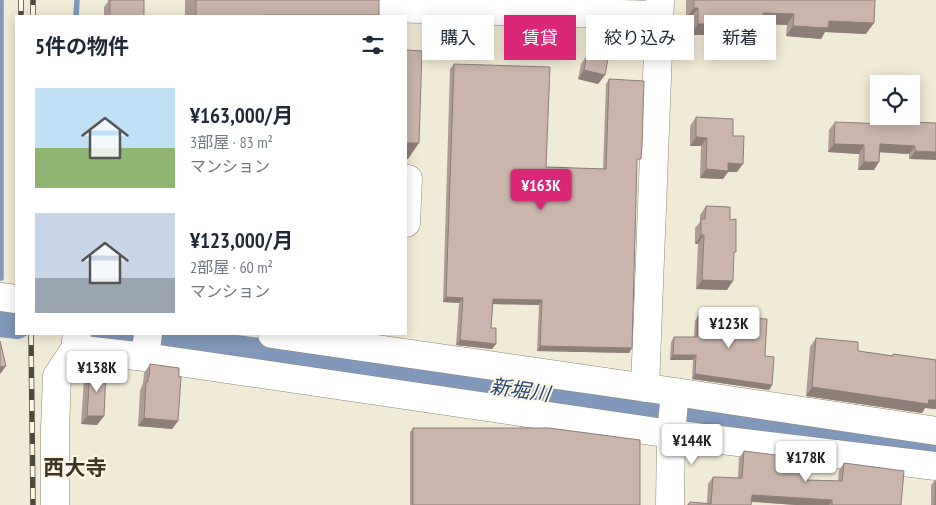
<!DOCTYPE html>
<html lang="ja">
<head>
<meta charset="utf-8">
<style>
	:root { --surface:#fff; --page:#f6f6f7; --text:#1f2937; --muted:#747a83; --accent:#db2777 }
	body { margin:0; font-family:"PT Sans Narrow","Noto Sans JP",sans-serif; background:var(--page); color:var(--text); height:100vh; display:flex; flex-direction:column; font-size:19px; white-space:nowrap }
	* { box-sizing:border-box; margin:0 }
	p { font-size:16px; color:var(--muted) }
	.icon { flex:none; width:28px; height:28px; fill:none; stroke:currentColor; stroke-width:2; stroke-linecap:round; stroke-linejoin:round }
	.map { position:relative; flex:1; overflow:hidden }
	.details { position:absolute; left:15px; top:15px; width:392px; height:320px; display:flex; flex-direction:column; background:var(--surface); border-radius:0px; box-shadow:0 2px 12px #0003 }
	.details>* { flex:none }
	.top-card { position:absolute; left:422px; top:15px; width:438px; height:45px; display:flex; gap:10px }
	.buttons { position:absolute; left:870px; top:75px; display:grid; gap:10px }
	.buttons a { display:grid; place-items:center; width:50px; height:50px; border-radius:0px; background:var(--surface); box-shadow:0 2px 12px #0003; font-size:25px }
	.price { position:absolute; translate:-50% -42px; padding:0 11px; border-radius:5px; background:#fff; color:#222; font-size:16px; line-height:32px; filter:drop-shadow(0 1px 2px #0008) }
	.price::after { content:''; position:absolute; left:50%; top:30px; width:15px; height:11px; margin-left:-8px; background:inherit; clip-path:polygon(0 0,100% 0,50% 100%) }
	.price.selected { background:var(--accent); color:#fff }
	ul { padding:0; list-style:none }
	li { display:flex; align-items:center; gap:15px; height:125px; padding:0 20px }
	li span { display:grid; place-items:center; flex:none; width:140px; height:100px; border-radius:0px; color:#555 }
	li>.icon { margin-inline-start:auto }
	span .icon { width:60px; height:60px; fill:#fffc; stroke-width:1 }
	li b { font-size:21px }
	h2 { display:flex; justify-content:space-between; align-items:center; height:60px; padding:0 20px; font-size:21px }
	.chip { padding:0 18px; border-radius:0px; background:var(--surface); box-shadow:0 2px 12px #0003; font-size:18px; line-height:45px }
	.chip.selected { background:var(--accent); color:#fff }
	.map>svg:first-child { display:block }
</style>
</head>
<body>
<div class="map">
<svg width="936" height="505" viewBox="0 0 936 505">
	<rect width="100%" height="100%" fill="#f0ebd6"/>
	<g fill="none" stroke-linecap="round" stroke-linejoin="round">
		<path stroke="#8098bb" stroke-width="5.5" d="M76,16L77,0
			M1,278V0
			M2,320V309"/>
		<path stroke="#8098bb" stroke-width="34" d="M0,320L16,322
			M103,334L936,447"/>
		<defs>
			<path id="minor" d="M384,8L659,15
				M406,223L408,179
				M0,297L16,299
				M272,334L675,392L936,431
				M75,349L145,357L671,434L936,466
				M145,357L148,334
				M645,388L660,0
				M55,505V429L57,376L75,349L77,334
				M670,505L671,434L675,392"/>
		</defs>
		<use href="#minor" stroke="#8c8774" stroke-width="29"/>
		<use href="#minor" stroke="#fff" stroke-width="28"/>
		<defs>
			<path id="rail" d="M21,0V16
				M33,16V0
				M31,334L33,505"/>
		</defs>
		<use href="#rail" stroke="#4c493f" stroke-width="5.5"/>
		<use href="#rail" stroke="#fef8e4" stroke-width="4" stroke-dasharray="11" stroke-linecap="butt"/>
	</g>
	<path fill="#ae9b94" d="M108,0H144V16H104V7L108,2Z
		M185,0H379V16H185Z
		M686,0H875L866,34L825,32L821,39L786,36L787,25L761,24L756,31H726L724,35H690V19L686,18Z
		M587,55L605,75L598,84L578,79L581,64Z
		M454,64L546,167L603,169L606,84L609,79L637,164L632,348L629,353L537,351L539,305L493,304L491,328L496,344L492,349L456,345L459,303L443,302L450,69Z
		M696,117L733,136L737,172H728L723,179L700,178L701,146H690V126Z
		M885,119L911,122L936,123L909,159V154L880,152L874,170H858L859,154L828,152L829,130L835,122L882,124Z
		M706,206L729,213L734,254L727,290L696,289L698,244H695V228L700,222V215Z
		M698,316L765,356L772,385L769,390L692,379L693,360H670L671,342L674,337H694L695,321Z
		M816,338L858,351L892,356L893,354L936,360V409L925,408L922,413L806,396L810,347Z
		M150,364L178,421L172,429L138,426L140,391L143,383L144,373Z
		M90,369L104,416L97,425L81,424L84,378Z
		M413,428L640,505H410V432Z
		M744,451L806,480L838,481L839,470L844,463L901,505H796L751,502V505H687L690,502L707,503L708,484L713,477L738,478L739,458Z
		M936,479V505H931V485Z"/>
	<path fill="#8d7e78" d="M694,8H698L690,19L686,18Z
		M763,13L794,14L787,25L761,24L756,31H726L724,35H690L698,24L731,20Z
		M263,15H379V16H262Z
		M829,21L874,23L866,34L825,32L821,39L786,36L793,26Z
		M584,70L605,75L598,84L578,79Z
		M696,137L707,138L701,146H690Z
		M406,143H419L408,159H406Z
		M834,144L864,145L859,154L828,152Z
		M880,144L915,146L909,154L874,152Z
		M915,151L936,152V160L909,159Z
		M864,162H879L874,170H858Z
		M728,163L743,164L737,172H728L723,179L700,178L706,169Z
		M701,235H704L698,244H695Z
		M702,280L733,281L727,290L696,289Z
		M446,297L463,298L459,303L443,302Z
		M493,299L542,300L539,305L490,304Z
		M460,340L496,344L492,349L456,345Z
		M540,346L632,348L629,353L537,351Z
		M673,355H696L693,360H670Z
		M6,366L0,374V367Z
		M695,374L772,385L769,390L692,379Z
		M812,387L936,400V409L925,408L922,413L806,396Z
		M87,416H104L97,425L81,424Z
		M144,418L178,421L172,429L138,426Z
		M752,495L832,500L829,505H796L747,501Z"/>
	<path fill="#cab4ac" stroke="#8d7e78" d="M110,0H144V16H110Z
		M196,0H379V15H263V16H196Z
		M694,0H875L874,23L829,21L828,28L793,26L794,14L763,13V21L731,20V24H698V8H694Z
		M406,50L422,51L419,143H406Z
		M587,55L608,59L605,75L584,70Z
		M454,64L550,67L546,167L606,169L609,79L644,81L642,146L641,159H637L632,348L540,346L542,300L493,299L491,328H496V344L460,340L463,298L446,297Z
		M696,117L733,119V136H744L743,164L728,163V171L706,169L707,138L696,137Z
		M885,119L911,121V122L936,123V152L915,151V146L880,144L879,162H864V145L834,144L835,122L885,124Z
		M706,206L730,207V220L736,219V252H734L733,281L702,280L704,235H701V219H705Z
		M698,316L767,319L765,356L774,357L772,385L695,374L696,355H673L674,337H697Z
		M816,338L858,342V351L893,356V354L936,360V400H929L928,404L812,387Z
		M0,341L6,366L0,367Z
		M150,364L179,368V377H181L178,421L144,418L146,382H148V377H149Z
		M90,369L106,370L104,416H87Z
		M413,428H549L640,440V505H413Z
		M744,451L807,459L806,480L842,481L844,463L904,471L901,505H832V500L752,495L751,505H688L690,502L711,504L713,477L742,478Z
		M936,482V505H935Z"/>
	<g text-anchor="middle" stroke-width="4" stroke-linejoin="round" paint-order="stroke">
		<g font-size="20" font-style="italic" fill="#264675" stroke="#fef8e4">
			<text transform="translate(520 390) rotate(8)" y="7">新堀川</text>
		</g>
		<g font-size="21" font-weight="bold" fill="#3b3626" stroke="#fef8e4">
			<text x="75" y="475">西大寺</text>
		</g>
	</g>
</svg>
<div class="buttons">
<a><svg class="icon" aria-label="locate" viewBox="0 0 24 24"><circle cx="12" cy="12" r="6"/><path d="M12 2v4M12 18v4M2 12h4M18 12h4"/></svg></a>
</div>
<b class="price selected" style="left:541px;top:211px">¥163K</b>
<b class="price" style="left:729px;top:349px">¥123K</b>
<b class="price" style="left:97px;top:393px">¥138K</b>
<b class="price" style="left:692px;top:466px">¥144K</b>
<b class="price" style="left:806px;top:483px">¥178K</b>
<div class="top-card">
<a class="chip">購入</a>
<a class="chip selected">賃貸</a>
<a class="chip">絞り込み</a>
<a class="chip">新着</a>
</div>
<section class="details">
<h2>5件の物件<svg class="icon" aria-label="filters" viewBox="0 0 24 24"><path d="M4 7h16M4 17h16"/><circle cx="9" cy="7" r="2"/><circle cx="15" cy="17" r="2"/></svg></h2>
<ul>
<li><span style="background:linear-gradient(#bfe0f5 60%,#8fb573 0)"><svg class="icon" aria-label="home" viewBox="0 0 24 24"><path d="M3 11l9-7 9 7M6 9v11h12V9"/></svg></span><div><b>¥163,000/月</b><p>3部屋 · 83 m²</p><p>マンション</p></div></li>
<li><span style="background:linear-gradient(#c9d6e8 65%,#9aa5b1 0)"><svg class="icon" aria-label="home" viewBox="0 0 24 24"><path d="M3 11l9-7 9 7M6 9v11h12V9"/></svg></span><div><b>¥123,000/月</b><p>2部屋 · 60 m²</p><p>マンション</p></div></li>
</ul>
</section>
</div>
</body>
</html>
